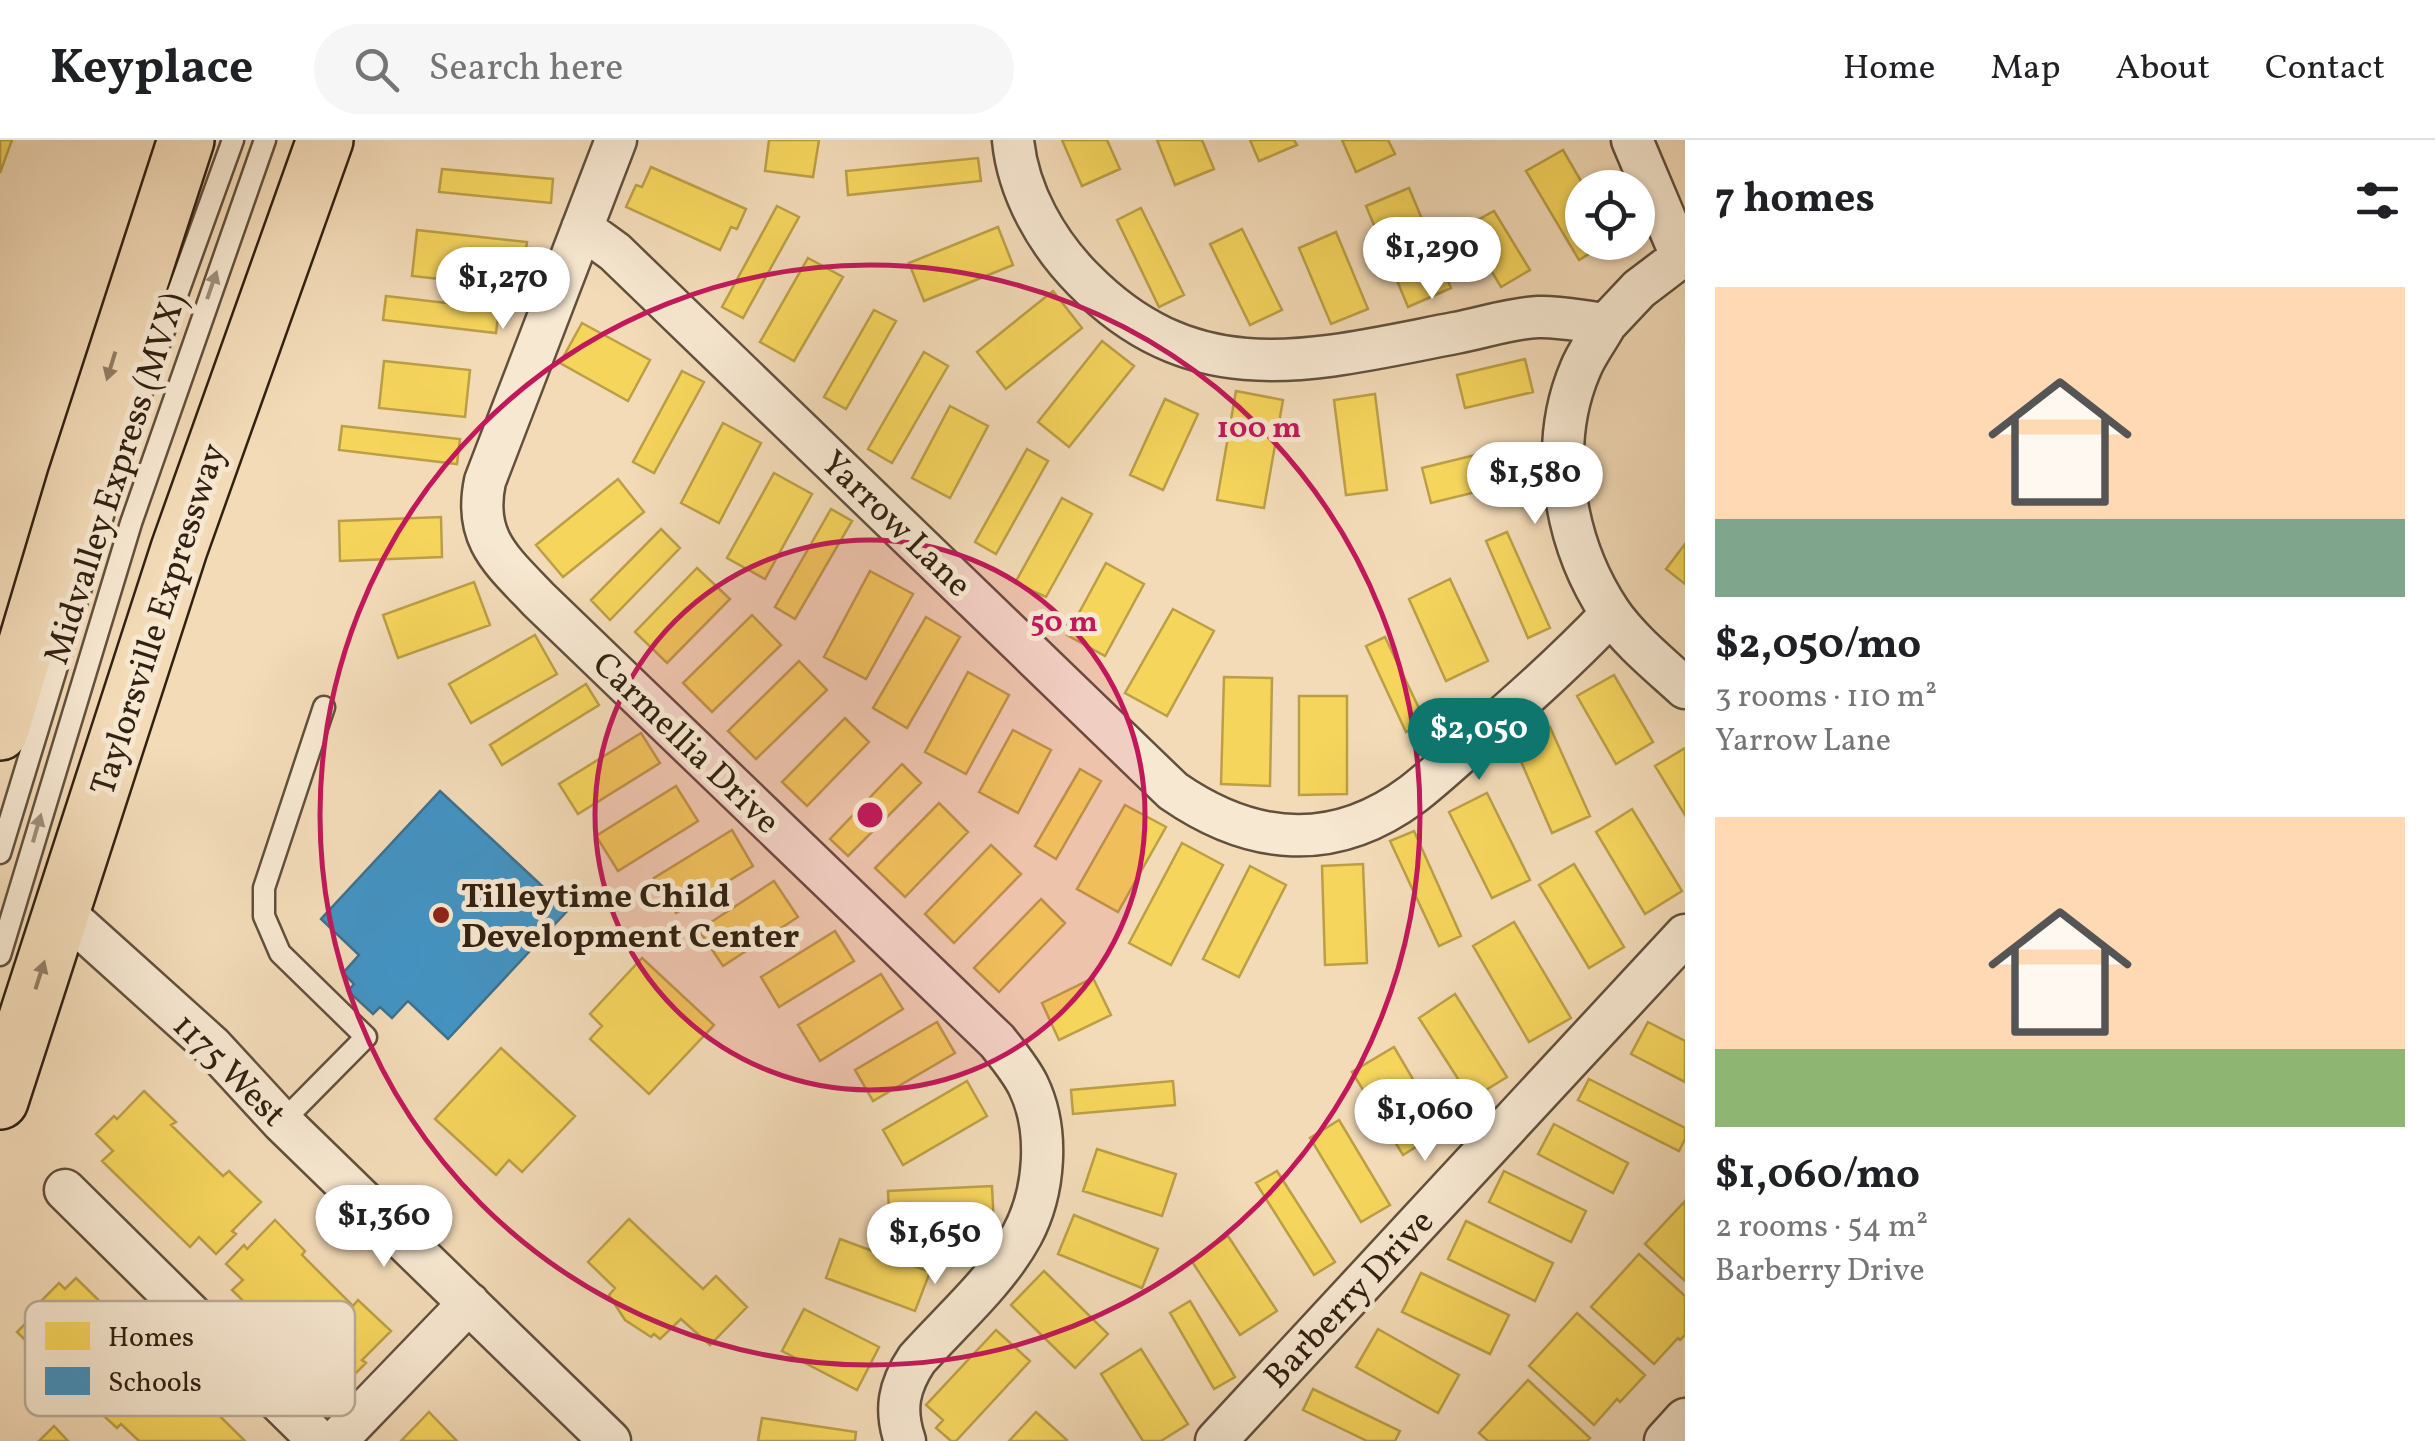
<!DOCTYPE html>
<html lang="en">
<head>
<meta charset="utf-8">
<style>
	:root { --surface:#fff; --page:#f6f6f6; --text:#202124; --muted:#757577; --line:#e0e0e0; --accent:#0f766e }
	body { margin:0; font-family:Vollkorn,serif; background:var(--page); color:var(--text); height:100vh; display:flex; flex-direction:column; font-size:38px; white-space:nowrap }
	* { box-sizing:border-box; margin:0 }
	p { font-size:32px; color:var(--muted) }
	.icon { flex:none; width:55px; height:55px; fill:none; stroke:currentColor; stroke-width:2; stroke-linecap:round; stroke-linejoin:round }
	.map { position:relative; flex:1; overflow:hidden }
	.panel { display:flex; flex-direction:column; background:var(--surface); width:750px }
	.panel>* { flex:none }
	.buttons { position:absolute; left:1565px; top:30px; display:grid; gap:20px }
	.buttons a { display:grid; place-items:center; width:90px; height:90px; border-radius:50%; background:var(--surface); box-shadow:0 2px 8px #0004; font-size:50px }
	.price { position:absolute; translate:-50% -85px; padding:0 22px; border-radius:35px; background:#fff; color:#222; font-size:32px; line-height:65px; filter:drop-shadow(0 2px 5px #0008) }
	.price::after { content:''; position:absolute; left:50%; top:60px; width:30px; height:22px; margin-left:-15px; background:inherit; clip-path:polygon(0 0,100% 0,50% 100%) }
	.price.current { background:var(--accent); color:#fff }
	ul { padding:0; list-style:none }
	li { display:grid; align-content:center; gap:20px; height:530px; padding:0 30px }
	li span { display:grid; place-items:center; height:310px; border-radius:0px; color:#555 }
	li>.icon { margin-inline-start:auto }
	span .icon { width:180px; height:180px; fill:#fffc; stroke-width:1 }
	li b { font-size:42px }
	h2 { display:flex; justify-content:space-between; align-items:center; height:120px; padding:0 30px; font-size:42px }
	header { display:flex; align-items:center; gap:60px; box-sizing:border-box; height:140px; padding:0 50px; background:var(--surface); border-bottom:2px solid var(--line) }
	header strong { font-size:48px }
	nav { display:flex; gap:55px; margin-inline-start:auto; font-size:35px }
	.search { width:700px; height:90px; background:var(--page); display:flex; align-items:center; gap:25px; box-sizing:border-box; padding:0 35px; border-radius:55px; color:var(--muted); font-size:38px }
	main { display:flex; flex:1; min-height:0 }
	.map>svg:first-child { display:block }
</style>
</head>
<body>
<header>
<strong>Keyplace</strong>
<div class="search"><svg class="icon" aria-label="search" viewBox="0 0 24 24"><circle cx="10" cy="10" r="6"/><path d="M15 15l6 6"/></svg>Search here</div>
<nav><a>Home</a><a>Map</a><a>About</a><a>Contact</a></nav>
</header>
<main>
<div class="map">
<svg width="1685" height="1301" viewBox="0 0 1685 1301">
	<rect width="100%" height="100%" fill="#f3dbb8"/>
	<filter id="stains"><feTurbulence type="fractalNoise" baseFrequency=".002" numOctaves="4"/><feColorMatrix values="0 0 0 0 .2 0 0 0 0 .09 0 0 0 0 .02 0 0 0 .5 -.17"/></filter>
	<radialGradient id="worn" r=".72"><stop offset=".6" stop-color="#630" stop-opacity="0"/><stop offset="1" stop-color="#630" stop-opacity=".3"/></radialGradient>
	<path fill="#f6d55c" stroke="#bb9f46" stroke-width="2.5" d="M0,0H12L0,33Z
		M769,0H819L813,37L765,31Z
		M1062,0H1107L1120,29L1082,46Z
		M1157,0H1202L1214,29L1175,45Z
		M1250,0H1294L1297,5L1259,21Z
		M1342,0H1388L1395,14L1356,32Z
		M1563,10L1585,48H1582V102H1609L1579,120L1526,31Z
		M978,18L981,41L848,55L846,31Z
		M651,27L746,69L737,89L731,87L720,110L626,67L636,45L642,47Z
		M442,29L553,39L551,63L439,52Z
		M1409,48L1451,148L1408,167L1366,66Z
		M777,66L799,77L743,178L722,167Z
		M1141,68L1184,155L1159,167L1117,80Z
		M1494,71L1530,130L1501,147L1465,87Z
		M998,87L1013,125L924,161L909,123Z
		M1242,89L1282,170L1250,185L1210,104Z
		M417,90L527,102L521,148L412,136Z
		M1336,92L1368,169L1331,184L1299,108Z
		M808,118L843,137L794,221L760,202Z
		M1053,151L1082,188L1006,249L977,212Z
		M386,156L499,169L496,193L383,180Z
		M874,170L896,181L846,269L824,257Z
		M582,183L650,220L628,261L560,223Z
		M1102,201L1134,226L1069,307L1038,282Z
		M924,212L948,226L892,323L868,309Z
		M1525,219L1533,252L1465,268L1457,235Z
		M384,221L470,230L465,277L379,268Z
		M682,231L704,242L654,333L633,322Z
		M1236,251L1283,260L1264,368L1217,360Z
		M1375,254L1387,350L1346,355L1334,260Z
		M1165,259L1198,274L1163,350L1130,335Z
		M950,266L988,286L950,358L912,338Z
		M723,283L761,303L719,383L681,363Z
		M342,286L460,299L457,324L339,310Z
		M1516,305L1525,340L1431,363L1422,328Z
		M1027,309L1048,321L996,414L975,402Z
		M774,333L812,354L765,439L727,418Z
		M618,339L644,372L563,437L536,405Z
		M1062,358L1092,374L1046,457L1015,443Z
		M831,369L852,381L795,479L775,467Z
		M441,377L442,417L340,421L339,381Z
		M661,389L680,408L610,480L591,460Z
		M1507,392L1550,488L1528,498L1486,401Z
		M1685,404V444L1666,429Z
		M1106,423L1144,444L1105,516L1067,495Z
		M697,428L730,459L667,523L635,492Z
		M870,431L913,454L866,539L824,517Z
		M1450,439L1488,521L1446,541L1409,459Z
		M474,442L490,485L398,518L383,475Z
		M1173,469L1214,491L1167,576L1125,553Z
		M752,475L781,505L712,572L683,543Z
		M926,477L960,497L907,588L873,568Z
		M535,495L557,534L471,583L449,544Z
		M1385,497L1426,583L1406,592L1366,506Z
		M799,521L827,550L756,619L728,591Z
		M968,532L1009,555L966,634L925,612Z
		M1614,535L1653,602L1616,624L1577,556Z
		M1224,537L1272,538L1270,646L1221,644Z
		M586,544L599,565L502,625L490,605Z
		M1299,556H1347V654L1299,655Z
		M845,578L869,602L807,666L782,642Z
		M1550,587L1590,676L1552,693L1513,603Z
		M1013,590L1051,610L1018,673L979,652Z
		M641,593L660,623L578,674L559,644Z
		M1685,608V675L1655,626Z
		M902,624L921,643L848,716L830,699Z
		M1080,629L1101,641L1056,719L1035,706Z
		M676,646L698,681L618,731L596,696Z
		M1487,653L1530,740L1492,758L1449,672Z
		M939,663L968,692L905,757L875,728Z
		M1125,665L1166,687L1118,772L1077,749Z
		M1632,669L1682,751L1645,774L1596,692Z
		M732,690L753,726L676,773L654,738Z
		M1414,691L1461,796L1439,806L1390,701Z
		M1182,703L1223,725L1171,825L1129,803Z
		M991,705L1021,734L954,803L925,774Z
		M1363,724L1367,823L1325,825L1322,726Z
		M1574,724L1624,807L1589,828L1539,745Z
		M1250,726L1286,745L1239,837L1203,819Z
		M774,741L798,777L723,826L699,790Z
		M1041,759L1065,783L999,852L974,828Z
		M1514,782L1571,878L1529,902L1473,806Z
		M835,791L854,821L779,867L761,837Z
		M642,818L714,885L649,954L590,899L602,886L590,874Z
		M881,834L903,869L820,921L798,885Z
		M1093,838L1111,875L1059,900L1042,863Z
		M1455,854L1507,937L1471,959L1419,878Z
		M937,882L955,913L873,961L855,930Z
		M1648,882L1685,901V942L1631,914Z
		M1394,907L1443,990L1403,1015L1352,932Z
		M501,908L575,976L522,1032L509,1020L496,1035L435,979Z
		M1589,939L1685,988V999L1679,1011L1578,960Z
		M967,941L987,976L903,1025L883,990Z
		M1173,941L1175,965L1073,974L1071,950Z
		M144,951L176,982L171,985L223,1036L229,1031L261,1062L232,1091L236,1094L216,1114L199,1097L190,1107L102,1021L113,1011L96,994L114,976L117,979Z
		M1339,980L1390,1065L1361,1082L1310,998Z
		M1554,984L1628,1023L1613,1053L1538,1014Z
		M1097,1009L1176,1034L1162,1076L1083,1051Z
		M1277,1031L1335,1122L1314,1135L1256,1043Z
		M1504,1031L1586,1071L1571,1102L1489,1062Z
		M992,1046L994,1087L890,1092L888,1051Z
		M1685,1061V1141L1645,1104Z
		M1074,1075L1158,1109L1142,1148L1058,1114Z
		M629,1079L703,1149L716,1136L747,1167L710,1205L681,1179L660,1199L654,1194L651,1197L625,1180L609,1155L615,1148L588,1122Z
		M275,1080L305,1111L302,1115L353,1166L358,1160L391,1191L362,1220L366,1223L346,1243L330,1227L320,1236L232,1150L243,1140L226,1124L244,1105L247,1109Z
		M1466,1081L1553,1123L1535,1161L1448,1119Z
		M1228,1096L1277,1171L1240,1195L1191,1120Z
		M840,1099L930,1132L915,1171L826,1138Z
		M1639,1114L1685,1156V1195L1680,1200L1678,1198L1654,1224L1591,1167Z
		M1044,1131L1108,1194L1075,1228L1011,1165Z
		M1421,1133L1509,1175L1490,1214L1402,1172Z
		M76,1138L131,1192L120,1204L124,1207L79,1253L17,1192L45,1164L41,1161L59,1143L65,1149Z
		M1190,1161L1235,1237L1214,1249L1170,1173Z
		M804,1169L879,1207L857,1250L782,1211Z
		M1577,1173L1645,1235L1620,1262L1617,1259L1594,1285L1529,1226Z
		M1378,1189L1459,1235L1438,1273L1356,1227Z
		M996,1190L1030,1221L956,1301H951L936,1288L943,1280L926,1265Z
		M1141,1209L1188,1284L1161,1301H1143L1101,1234Z
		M156,1213L245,1301H139L121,1284L117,1288L95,1268L139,1218L145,1224Z
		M1528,1240L1590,1298L1587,1301H1488L1479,1293Z
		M1313,1249L1400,1291L1395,1301H1367L1303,1270Z
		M429,1272L457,1301H401Z
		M1036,1272L1067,1300L1066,1301H1009Z
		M762,1278L856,1292L855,1301H758Z
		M54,1286L68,1301H39Z"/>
	<path fill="#4393c3" stroke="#3e718e" stroke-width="2.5" d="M440,651L568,770L448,899L408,861L392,878L380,867L373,874L348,851L354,844L343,833L359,815L321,779Z"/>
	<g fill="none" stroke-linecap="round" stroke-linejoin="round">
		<defs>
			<path id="service" d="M0,713L135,271L233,0
				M0,815L131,383L265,0
				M282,982L366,897L280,813L264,776V748L324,567"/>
			<path id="minor" d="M616,0L485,341C473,398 501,420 538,459L997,901C1008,915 1020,929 1028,945C1050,990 1045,1052 1022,1095C997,1141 952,1180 917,1219C899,1246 894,1269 905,1301
				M1013,0C1018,52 1047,103 1084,140C1197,255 1315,220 1455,193C1482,188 1511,178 1538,177C1560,176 1584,182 1606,184L1639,149L1685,114
				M1632,0L1681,116
				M582,88L615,112L1173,651C1251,705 1333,714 1413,654C1435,637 1456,617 1477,599C1524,559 1569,518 1611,474
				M1606,184C1598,199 1586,214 1580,230C1547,308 1565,404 1610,472C1629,500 1660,525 1685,548
				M61,770L212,906L282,982L610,1301
				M65,1050L319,1301
				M336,1301L469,1163
				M1216,1301L1685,795
				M1665,1301L1685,1279"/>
			<path id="primary" d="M0,592L75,341L186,0
				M0,961L179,409L325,0"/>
		</defs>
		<use href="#service" stroke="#62503c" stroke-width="25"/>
		<use href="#minor" stroke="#62503c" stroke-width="45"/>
		<use href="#primary" stroke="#322112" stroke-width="60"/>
		<use href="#service" stroke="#f7e8d1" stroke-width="20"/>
		<use href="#minor" stroke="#f7e8d1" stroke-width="40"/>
		<use href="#primary" stroke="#f3dbb8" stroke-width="55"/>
	</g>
	<defs><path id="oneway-solid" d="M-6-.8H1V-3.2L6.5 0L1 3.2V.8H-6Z" transform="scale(2.5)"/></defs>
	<g fill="#9e8e7b">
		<use href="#oneway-solid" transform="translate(212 145) rotate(-71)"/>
		<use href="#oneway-solid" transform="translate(37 688) rotate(-74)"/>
	</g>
	<g fill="#927e65">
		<use href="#oneway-solid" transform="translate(111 226) rotate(107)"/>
		<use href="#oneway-solid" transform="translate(40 835) rotate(-72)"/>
	</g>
	<circle cx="870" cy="675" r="275" fill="#c2185b" fill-opacity=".12"/>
	<g fill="none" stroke="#c2185b" stroke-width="5">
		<circle cx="870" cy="675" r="275"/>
		<circle cx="870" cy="675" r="550"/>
	</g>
	<circle fill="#8f2418" stroke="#f7e8d1" stroke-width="4" cx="441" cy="775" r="10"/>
	<g text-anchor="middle" stroke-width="10" stroke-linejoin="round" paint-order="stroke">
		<g font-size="35" fill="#322112" stroke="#f7e8d1">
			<text transform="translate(114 338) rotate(-72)" y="12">Midvalley Express (MVX)</text>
			<text transform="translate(897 383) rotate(44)" y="12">Yarrow Lane</text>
			<text transform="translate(157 479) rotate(-72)" y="12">Taylorsville Expressway</text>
			<text transform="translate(687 602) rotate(44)" y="12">Carmellia Drive</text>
			<text transform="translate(230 929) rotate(45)" y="12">1175 West</text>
			<text transform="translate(1348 1158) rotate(-47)" y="12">Barberry Drive</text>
		</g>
		<g font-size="35" font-weight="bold" fill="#322112" stroke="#f7e8d1" text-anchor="start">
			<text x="461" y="767">Tilleytime Child<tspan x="461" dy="40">Development Center</tspan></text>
		</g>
	</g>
	<rect x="25" y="1161" width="330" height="115" rx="15" fill="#f7e8d1" stroke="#bcac98" stroke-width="2.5"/>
	<rect x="45" y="1182" width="45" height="28" fill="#f6d55c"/>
	<rect x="45" y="1227" width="45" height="28" fill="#4393c3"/>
	<g font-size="28" fill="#322112">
		<text x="108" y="1206">Homes</text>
		<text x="108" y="1251">Schools</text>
	</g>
	<circle cx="870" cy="675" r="15" fill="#c2185b" stroke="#f7e8d1" stroke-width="5"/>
	<g font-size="30" text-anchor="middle" font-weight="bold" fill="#c2185b" stroke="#f7e8d1" stroke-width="10" stroke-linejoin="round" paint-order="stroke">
		<text x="1259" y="297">100 m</text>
		<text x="1064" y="491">50 m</text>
	</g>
	<rect width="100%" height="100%" filter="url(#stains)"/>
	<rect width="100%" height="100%" fill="url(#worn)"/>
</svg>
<div class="buttons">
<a><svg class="icon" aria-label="locate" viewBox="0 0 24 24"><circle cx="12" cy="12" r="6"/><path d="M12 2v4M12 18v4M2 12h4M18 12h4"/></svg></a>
</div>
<b class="price" style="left:1432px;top:162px">$1,290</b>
<b class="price" style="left:503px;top:192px">$1,270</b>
<b class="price" style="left:1535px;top:387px">$1,580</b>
<b class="price current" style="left:1479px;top:643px">$2,050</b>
<b class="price" style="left:1425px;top:1024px">$1,060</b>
<b class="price" style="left:384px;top:1130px">$1,360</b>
<b class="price" style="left:935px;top:1147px">$1,650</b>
</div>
<section class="panel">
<h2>7 homes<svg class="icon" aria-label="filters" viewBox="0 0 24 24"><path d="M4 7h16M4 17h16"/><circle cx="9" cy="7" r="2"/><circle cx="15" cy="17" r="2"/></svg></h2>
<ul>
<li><span style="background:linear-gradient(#ffd9b3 75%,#7fa58c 0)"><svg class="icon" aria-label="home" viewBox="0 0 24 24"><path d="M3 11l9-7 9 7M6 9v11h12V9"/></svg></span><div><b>$2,050/mo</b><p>3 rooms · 110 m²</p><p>Yarrow Lane</p></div></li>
<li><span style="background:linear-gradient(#ffd9b3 75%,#8fb573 0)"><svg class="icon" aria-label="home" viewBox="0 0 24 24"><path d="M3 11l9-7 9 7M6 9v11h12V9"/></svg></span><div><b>$1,060/mo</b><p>2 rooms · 54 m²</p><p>Barberry Drive</p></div></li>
</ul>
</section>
</main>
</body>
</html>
